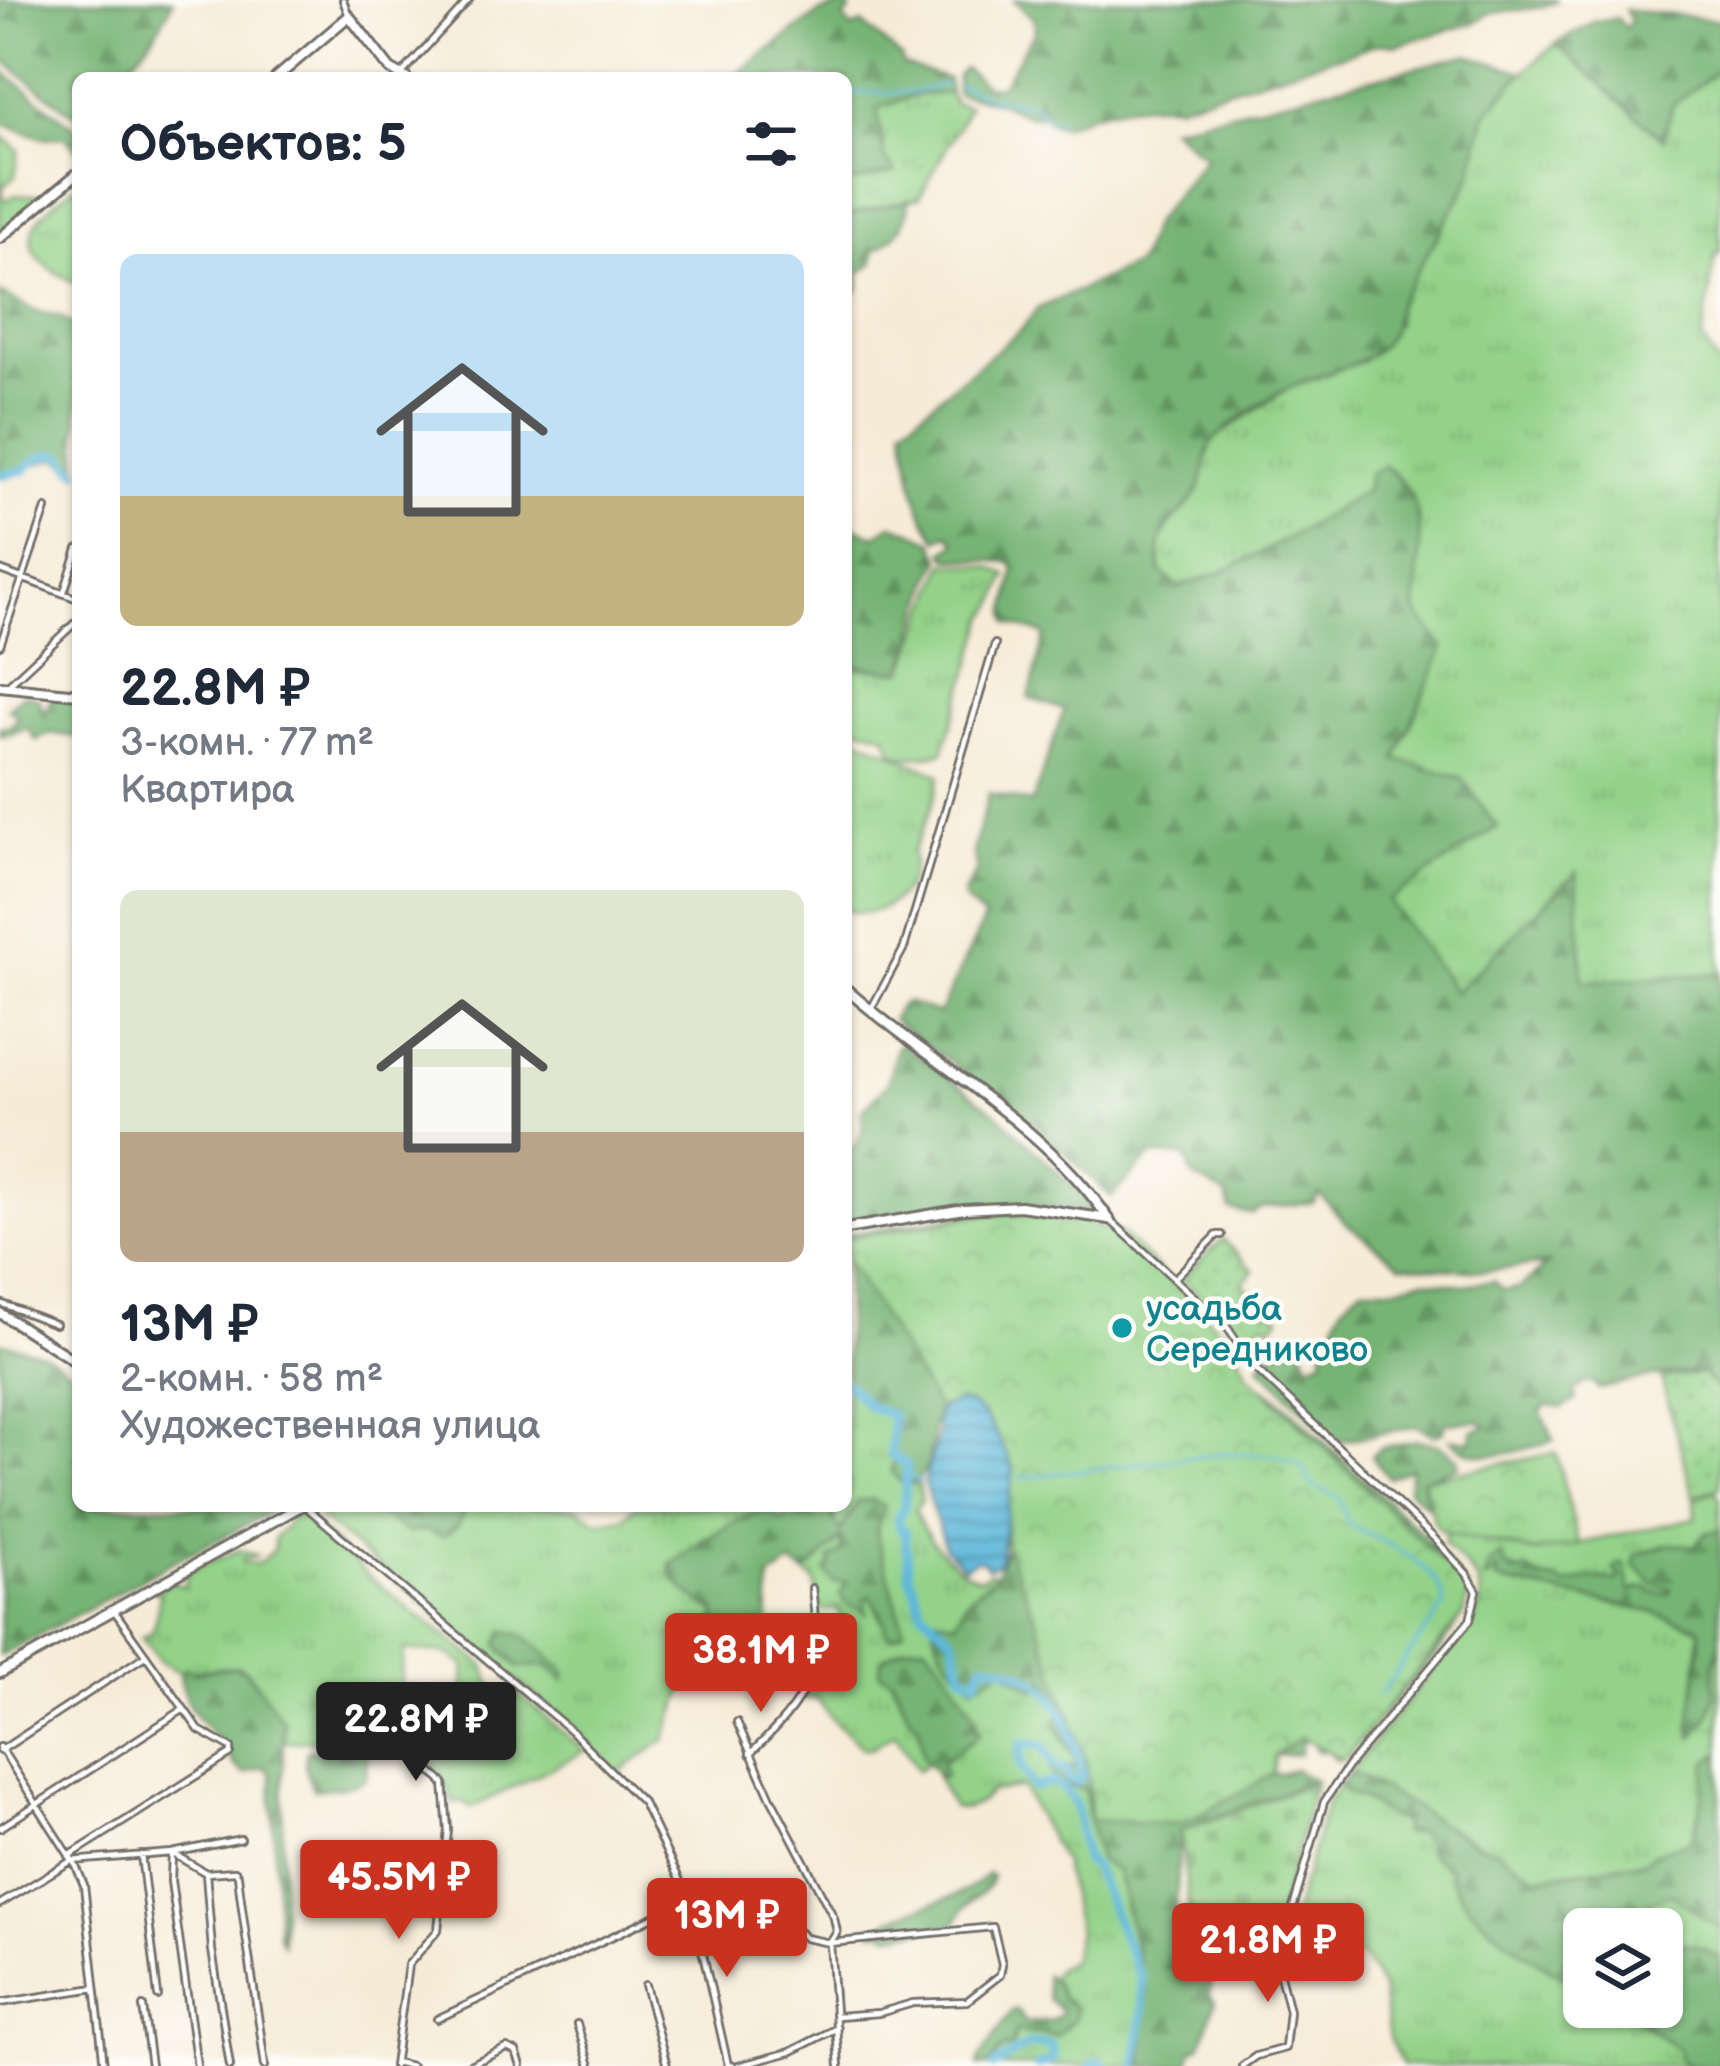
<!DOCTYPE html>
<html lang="ru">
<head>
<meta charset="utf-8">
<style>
	:root { --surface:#fff; --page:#f6f6f7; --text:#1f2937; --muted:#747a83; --accent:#c8321e }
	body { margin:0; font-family:"Balsamiq Sans",sans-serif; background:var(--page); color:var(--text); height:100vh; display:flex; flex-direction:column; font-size:45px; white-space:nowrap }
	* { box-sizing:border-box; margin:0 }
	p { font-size:39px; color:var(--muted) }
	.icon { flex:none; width:66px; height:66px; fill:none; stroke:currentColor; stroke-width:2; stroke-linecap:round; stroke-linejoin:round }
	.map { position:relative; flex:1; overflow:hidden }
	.details { position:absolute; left:72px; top:72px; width:780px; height:1440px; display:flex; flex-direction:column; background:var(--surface); border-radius:18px; box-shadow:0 3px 9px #0004 }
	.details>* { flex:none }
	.buttons { position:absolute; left:1563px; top:1908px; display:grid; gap:24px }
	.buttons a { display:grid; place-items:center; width:120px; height:120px; border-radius:18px; background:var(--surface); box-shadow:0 3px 9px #0004; font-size:60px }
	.price { position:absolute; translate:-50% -102px; padding:0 27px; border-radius:12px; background:var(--accent); color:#fff; font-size:39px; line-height:78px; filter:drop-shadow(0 3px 6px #0008) }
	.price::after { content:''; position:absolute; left:50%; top:72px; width:36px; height:27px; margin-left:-18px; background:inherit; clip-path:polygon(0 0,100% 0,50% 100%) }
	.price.selected { background:#222; color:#fff }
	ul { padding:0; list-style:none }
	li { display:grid; align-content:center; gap:24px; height:636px; padding:0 48px }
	li span { display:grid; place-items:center; height:372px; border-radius:18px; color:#555 }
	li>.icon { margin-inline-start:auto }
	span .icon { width:216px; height:216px; fill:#fffc; stroke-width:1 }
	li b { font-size:51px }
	h2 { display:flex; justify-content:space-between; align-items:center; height:144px; padding:0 48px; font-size:51px }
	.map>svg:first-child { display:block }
</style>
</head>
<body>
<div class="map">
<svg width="1720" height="2066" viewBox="0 0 1720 2066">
	<defs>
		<pattern id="grass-tufts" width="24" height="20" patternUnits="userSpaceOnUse" patternTransform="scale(3)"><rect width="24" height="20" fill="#93d288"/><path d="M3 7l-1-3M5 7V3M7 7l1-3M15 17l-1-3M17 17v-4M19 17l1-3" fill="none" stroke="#7fb476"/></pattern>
		<pattern id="forest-firs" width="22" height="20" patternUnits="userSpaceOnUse" patternTransform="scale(3)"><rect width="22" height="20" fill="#76b474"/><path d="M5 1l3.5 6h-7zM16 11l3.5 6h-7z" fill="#61935f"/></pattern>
		<pattern id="wetland-marsh" width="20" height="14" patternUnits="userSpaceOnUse" patternTransform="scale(3)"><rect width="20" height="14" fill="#93d288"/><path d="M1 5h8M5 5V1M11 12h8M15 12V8" fill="none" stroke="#7fb476"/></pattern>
		<pattern id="cemetery-stones" width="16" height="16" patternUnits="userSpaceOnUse" patternTransform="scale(3)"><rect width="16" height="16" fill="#93d288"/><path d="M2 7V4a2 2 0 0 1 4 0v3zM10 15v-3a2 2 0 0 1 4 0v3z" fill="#7fb476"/></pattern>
		<pattern id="park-crowns" width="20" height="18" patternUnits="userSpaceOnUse" patternTransform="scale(3)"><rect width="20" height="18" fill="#93d288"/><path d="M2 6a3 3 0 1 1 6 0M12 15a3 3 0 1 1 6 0" fill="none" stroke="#7fb476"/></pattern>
		<pattern id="garden-dots" width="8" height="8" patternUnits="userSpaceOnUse" patternTransform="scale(3)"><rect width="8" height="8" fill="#93d288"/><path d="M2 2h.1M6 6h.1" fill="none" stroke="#7fb476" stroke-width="1.8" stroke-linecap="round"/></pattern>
		<pattern id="water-rules" width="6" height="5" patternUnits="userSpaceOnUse" patternTransform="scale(3)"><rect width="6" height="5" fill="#5db7da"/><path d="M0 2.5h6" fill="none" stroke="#4d95b1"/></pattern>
	</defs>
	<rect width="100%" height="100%" fill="#fdfcf7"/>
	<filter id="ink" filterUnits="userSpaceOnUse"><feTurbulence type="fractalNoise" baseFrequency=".00833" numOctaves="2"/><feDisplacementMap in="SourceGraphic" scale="24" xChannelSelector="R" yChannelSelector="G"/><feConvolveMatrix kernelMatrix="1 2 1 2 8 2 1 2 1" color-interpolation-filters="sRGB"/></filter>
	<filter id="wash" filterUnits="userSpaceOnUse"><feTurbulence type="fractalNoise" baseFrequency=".004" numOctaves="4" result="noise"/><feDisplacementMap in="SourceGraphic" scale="48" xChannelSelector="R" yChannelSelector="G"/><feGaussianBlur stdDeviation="2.7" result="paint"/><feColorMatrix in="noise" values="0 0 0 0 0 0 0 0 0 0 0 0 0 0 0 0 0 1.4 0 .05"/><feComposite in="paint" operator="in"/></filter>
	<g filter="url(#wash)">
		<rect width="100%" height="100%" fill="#f6ebd7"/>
		<path fill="url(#grass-tufts)" stroke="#5f7e5a" stroke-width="3" fill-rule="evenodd" d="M1556,44L1662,139L1672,104L1720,69V254L1716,253L1702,339L1720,369V974L1583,982L1576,873L1455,992L1387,900L1462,778L1396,759L1443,647L1416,612C1416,558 1436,501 1384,466L1369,474L1367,490C1307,527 1245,568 1178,587L1160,572L1158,545L1173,517L1198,491L1211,441L1288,388L1363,361L1396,323V307L1471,178L1485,115L1523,72Z
			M950,93L954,103L969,106L919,198L846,215V184L894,171L885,158L876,109L915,95Z
			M78,184V284C7,251 25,223 78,184Z
			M945,563L990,567L1007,575L996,604L986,619L943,752C932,756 904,760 894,751C890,747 889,739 885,734L846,724V667L904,671Z
			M846,732L940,775C934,804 927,819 915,846C908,860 914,848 913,864C911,898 877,920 846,910Z
			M846,1381L873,1405L892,1411L896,1419L892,1472L904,1485L918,1483L921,1501L915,1509C918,1531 959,1576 981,1578L990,1572L996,1575L966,1600L957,1621L934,1617L943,1649L1003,1669L1037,1690L1042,1678L1065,1705L1056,1723L1077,1762L1070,1769L1053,1766L1070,1787L1086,1790C1086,1814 1094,1835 1098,1860L1117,1871L1146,1991L1143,2066H988L1001,2050L1012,2046L1016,2031L1051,2036L1069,2001L1063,2000L1051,1977L1057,1968L1071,1961L1078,1932L1063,1863L1022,1787L990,1792C981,1803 966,1813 952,1807L936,1776L941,1778L944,1771L942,1762L980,1733L946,1668L926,1645L906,1646L881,1659L909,1716L919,1725L927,1764L917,1770L895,1733L871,1748H863C846,1732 829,1718 818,1699L804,1698L808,1688L814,1690L845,1667L839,1645L842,1641L839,1609L819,1610L815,1582L805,1573L837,1540L842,1539V1552L830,1559L840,1580L847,1582L841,1594L850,1604L866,1606L864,1600L870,1595L882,1620L901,1616C889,1587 880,1555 876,1526L882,1513L872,1500L858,1501L841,1532L833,1522L839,1506H846L849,1449L846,1446Z
			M1715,1491L1720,1498V1530L1706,1533L1695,1546L1670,1544L1636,1555L1634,1564L1652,1583L1671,1589L1669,1594L1640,1588L1629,1591V1583L1619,1567L1614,1572L1621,1577L1612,1583L1602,1579L1564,1585C1551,1576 1527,1578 1506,1566L1501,1555L1486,1580L1499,1568L1501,1582L1649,1611L1700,1628L1696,1705L1689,1728L1715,1696L1714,1664L1720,1644V1754L1715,1755L1692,1839C1677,1848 1656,1848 1645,1861L1537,1877C1493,1847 1443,1829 1397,1800C1380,1790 1369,1779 1349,1773L1470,1625C1496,1586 1470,1572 1443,1543L1446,1533L1536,1553L1696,1518L1695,1498Z
			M315,1506H368L408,1533L458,1525L467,1506H552L577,1508L598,1521L624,1518L635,1506H768L704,1539L671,1575L689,1594L716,1612L715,1636L709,1648L700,1636L694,1639V1651L698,1654L665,1740L616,1774L575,1728L322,1520Z
			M300,1511L369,1577L485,1666C492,1687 489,1686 510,1700L520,1695L585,1751L471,1808L463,1801L453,1804C442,1760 419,1768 401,1734L379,1735L357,1728L350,1737L284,1742L283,1721L248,1672L238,1666L180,1672L162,1663L141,1637L147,1636L154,1628L160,1595L155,1592L171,1581L185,1587L187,1572L239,1550L258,1556L243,1559V1563L258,1564L274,1549V1538L287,1525L290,1515ZM404,1650L446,1653L465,1665L458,1750L451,1755L413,1747L398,1709Z
			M1340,1783L1349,1795C1368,1797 1384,1817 1403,1823L1409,1834L1417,1831L1425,1838L1428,1852L1450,1870L1488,1925L1584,1987V2007H1621L1679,2050L1680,2060L1688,2066H1403L1389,2038L1382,1989L1362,1957L1319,1941L1295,1983C1295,1969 1287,1950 1296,1933L1290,1925L1327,1802Z"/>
		<path fill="url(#forest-firs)" stroke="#507050" stroke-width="3" d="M0,0H173C159,33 141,54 114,78H78V118L0,58Z
			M1014,0H1558L1545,7L1491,13L1474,23L1396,45L1380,43L1176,105C1139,100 1095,110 1062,126L1051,123L1045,116H1029L995,101L957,94V75L964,68L988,87L1002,84L1035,31L1034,19Z
			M849,4L850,12L844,18L851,28L863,24L902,58V65L948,79L950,93L915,95L877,109L885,158L895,172L846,184V78H731L819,13Z
			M1625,10L1720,20V69L1673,104L1663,139L1556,44L1593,22L1617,18L1626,28L1631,21Z
			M1467,55L1523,72L1485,115L1471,178L1396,307C1394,365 1336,366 1294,385C1269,397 1236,419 1216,438C1203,451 1207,475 1198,491C1177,527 1156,517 1160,571L1178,587C1245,568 1307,527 1367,490L1369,474L1384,466C1436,502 1416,557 1416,612L1444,647L1396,759L1462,778L1497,827L1388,901L1455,992L1577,872L1583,982L1720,974V1391L1702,1372L1660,1375L1598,1389L1593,1383L1585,1382L1574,1391L1576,1400L1562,1408L1548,1405L1541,1411L1554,1440C1521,1451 1476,1468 1450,1439L1472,1441V1431L1487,1426L1481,1421L1445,1423L1444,1431L1435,1435L1416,1426L1337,1442L1260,1366L1264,1357L1281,1350L1282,1343L1298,1338L1309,1363L1323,1358L1324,1343L1334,1334C1334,1314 1346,1298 1362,1287H1395L1423,1279L1461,1285L1494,1281L1504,1290L1520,1288L1548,1264L1484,1271L1401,1265L1346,1223L1319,1194L1313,1203L1262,1208L1252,1214L1230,1210L1226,1195L1192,1176L1185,1156H1151L1111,1197L1034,1123L892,1020L900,1005L908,1002L939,1014L985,918L965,902L963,894L977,870L973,851L989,793L1032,803L1064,710L1029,698L1045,635L1009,623L1007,614L1015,567L1009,562L949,558L944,552L956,543L953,537L946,534L939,540C912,508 911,467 904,426L1021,330L1037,309L1137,264L1153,223L1205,157L1170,127Z
			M0,69L78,130V150L64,137L43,138L0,123Z
			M909,200C908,225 895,239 874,251L873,264L859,273V289L846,300V215Z
			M0,293L35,311L60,317L78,328V471L56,458L0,475Z
			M846,523L875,536L893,524C899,526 928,538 933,541L941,559L932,576L906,663L897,671L846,664Z
			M24,694L39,698L45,716L51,697L57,694L68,696L78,706L75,737L50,733L36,740L28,728L0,736V727L9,726L19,717L8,708Z
			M902,1044L994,1111L1098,1210L1093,1213C1009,1197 929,1208 846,1225V1152C862,1143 865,1129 861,1112L887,1084L897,1046Z
			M992,1212H1014L1011,1228L1276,1396L1428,1539L1469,1589L1457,1611L1458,1620L1440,1650L1344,1759L1336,1760L1329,1751H1316L1313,1744L1302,1740L1299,1754L1275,1755L1273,1773L1282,1774L1294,1769L1314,1780L1180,1831L1176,1910L1188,1926L1223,1928L1232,1955L1213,1970L1210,1995L1215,2001L1201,2046L1193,2050L1187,2066H1143L1146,1991L1117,1871L1098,1860C1094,1835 1086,1814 1085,1790L1057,1781L1050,1770L1052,1766L1075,1768L1077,1763L1056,1722L1064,1705L1046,1680L1042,1679L1037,1690L1003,1669L974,1685C953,1669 933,1644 933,1617L957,1621L966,1600L996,1575L1006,1547L1009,1513L940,1403C926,1429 941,1478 904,1486L892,1472L896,1419L892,1411L873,1405L846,1381V1234L963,1215L980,1213L988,1218Z
			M0,1342L44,1353L78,1376V1506H267L272,1510C235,1534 194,1549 156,1571C104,1600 52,1628 0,1656Z
			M1418,1440L1439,1445L1458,1458L1459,1466L1422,1479L1428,1506L1408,1490L1411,1468L1389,1478L1371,1456L1381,1448Z
			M872,1500L884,1506L876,1533L904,1630L892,1637L886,1633L881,1613L870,1596L864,1600L867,1614L844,1601L840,1594L847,1582H833L826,1571L831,1566L830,1559L842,1552L841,1539L805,1573L792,1564L770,1578L768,1625L730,1654L709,1648L715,1636L716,1612L689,1594L670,1575L671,1564C691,1549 755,1506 778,1506V1518L782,1521L788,1506H839L832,1517L841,1531L858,1501Z
			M368,1506H467L458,1525L444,1536L424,1530L408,1533Z
			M1720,1530V1644L1714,1664L1715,1696L1710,1714L1693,1738C1685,1719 1705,1653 1700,1627L1649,1611L1501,1582L1495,1580L1498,1571L1485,1580L1488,1566L1501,1554L1506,1566L1517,1573L1527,1570L1541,1580H1557L1564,1585L1591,1578L1617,1581L1620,1577L1614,1569L1621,1563L1625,1564L1630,1591L1648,1587L1650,1591L1668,1594L1671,1589L1652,1583L1634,1564L1636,1555L1670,1544L1695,1546L1706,1533Z
			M504,1631C535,1635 543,1654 565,1672L564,1681L546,1665L519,1668L498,1645Z
			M920,1644H926L946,1668L978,1719L974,1725L980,1734L942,1762L945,1776L941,1778L923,1757L919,1725L909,1716L893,1679L880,1673L881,1659L906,1646Z
			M238,1666L248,1672L283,1721L282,1943L278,1936L271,1774L265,1767L244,1773C228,1762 227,1749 215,1736C194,1715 182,1702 180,1672L186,1669L196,1672Z
			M360,1746L367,1757L366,1778C350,1789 333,1787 314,1790C307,1781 302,1759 308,1750Z
			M1720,1754V1929L1706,1919L1635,1923L1641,1929H1584V1987C1547,1972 1454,1911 1450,1870L1428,1852L1425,1838L1417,1831L1402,1833L1403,1823C1384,1817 1367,1797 1349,1795L1340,1783L1349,1773L1362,1777L1474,1843L1497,1850L1537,1877L1548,1876L1645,1861C1656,1848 1677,1848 1692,1839L1699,1818L1707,1762Z
			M987,1874L992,1876C987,1894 972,1898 963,1910C959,1915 958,1922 954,1926L890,1934L886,1931H873C905,1902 958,1907 987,1874Z
			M1662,1939L1700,1947L1720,1958V2066H1688L1680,2060L1678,2049L1621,2007H1662Z
			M1045,1975L1054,1981L1063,2000L1076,2008L1075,2018L1056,2036L1016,2031L1012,2046L1001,2050L988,2066H978L980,2057L1012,2011L1017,2010L1025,2023L1052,2020L1060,2014V2009L1048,1999Z"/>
		<path fill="url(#wetland-marsh)" stroke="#5f7e5a" stroke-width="3" d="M0,134L19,150L15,176L3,187L2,197L7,200L16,195H38L40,201L0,233Z
			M1673,1895L1720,1929V1958L1700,1947L1662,1939V1929H1641L1635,1923C1641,1902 1653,1898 1673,1895Z"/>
		<path fill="url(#cemetery-stones)" stroke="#5f7e5a" stroke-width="3" d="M1315,1782L1281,1909L1285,1918L1282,1929L1277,1925L1273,1953L1233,1945L1226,1925L1190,1921L1181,1831Z"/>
		<path fill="url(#park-crowns)" stroke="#5f7e5a" stroke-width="3" d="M1017,1214L1072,1220L1121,1233L1232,1341L1249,1375L1461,1580L1468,1597L1463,1615L1344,1760L1301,1737L1275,1755L1273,1774L1182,1824L1090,1820L1087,1763L1034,1613L1005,1546L1008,1493L1014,1469L983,1414L943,1406L939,1410L846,1258V1238L973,1216Z
			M1556,1453L1579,1545L1536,1552L1442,1532L1434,1523L1423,1479Z"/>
		<path fill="url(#garden-dots)" stroke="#5f7e5a" stroke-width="3" d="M1223,1239L1254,1271L1242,1283L1280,1317L1271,1327L1264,1321L1244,1338L1182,1279Z
			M1703,1374L1720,1393V1488L1694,1496L1661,1378Z"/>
		<path fill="url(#water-rules)" stroke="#447182" stroke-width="3" d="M958,1401C986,1404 1002,1445 1014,1469L999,1563L987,1568L985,1562L977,1559L964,1567L945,1548L924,1483L939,1431L935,1421L939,1410Z"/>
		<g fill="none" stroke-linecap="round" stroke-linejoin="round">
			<path stroke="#5db7da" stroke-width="3" d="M958,85L992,98L1035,105L1048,121L1060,120
				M846,93L916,92L946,84
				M909,1476L920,1482
				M1018,1478L1227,1453L1275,1456L1301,1464L1311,1485L1339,1498L1348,1524C1382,1543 1442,1562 1444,1606L1379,1695"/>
			<path stroke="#5db7da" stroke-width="9" d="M0,475L25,470C34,459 45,454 60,454L78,472
				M846,1383L870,1407L892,1415L891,1455L907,1465L904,1507L897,1518L899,1527L905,1531L909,1573L922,1610L953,1638L962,1673L976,1680L984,1663C1055,1672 1068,1714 1083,1776L1077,1782L1070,1780L1066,1771L1053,1766L1044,1746L1021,1743L1020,1765L1034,1788L1051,1782C1086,1795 1075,1829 1085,1861L1094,1868L1141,1978L1143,2012L1136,2066
				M994,2066L1029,2044L1051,2045L1054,2059L1038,2066
				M1091,2066L1099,2062L1105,2066"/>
		</g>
	</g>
	<g filter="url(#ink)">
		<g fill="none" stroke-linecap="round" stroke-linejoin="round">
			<defs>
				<path id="street" d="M343,0L349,16
					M398,78L469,0
					M0,570L78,599
					M64,592L78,549
					M0,645L46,509
					M7,686L78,620
					M870,1011L904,948L995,644
					M1109,1219L1227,1327L1254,1367L1434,1538L1467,1574L1477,1591L1470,1620L1348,1766L1324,1802L1277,1963L1289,2011L1285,2048L1256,2056L1242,2066
					M1175,1278L1217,1235H1222
					M0,1303L55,1324
					M305,1506L570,1730L643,1803L680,1881L703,1954L728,2065L733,2066
					M737,1722L771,1798L834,1918L837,1932L830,1943L839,2066
					M0,1747L76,1866L84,1885L104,2066
					M0,1751L146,1655
					M750,1754C810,1696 822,1673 812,1588
					M0,1828L184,1709
					M141,1855L158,1996
					M69,1856L231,1754V1748L199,1730L113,1609
					M206,1873L235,1871L238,1875C245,1940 257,2002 265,2066
					M0,1904L71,1861L172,1853L241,1839
					M688,1907L781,1910L805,1938L830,1943L993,1927L1002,1964L1000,1975L967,2001L913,2003L879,2013L837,2016
					M645,1985L667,2066
					M0,2003L95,1988
					M143,2007L151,2066
					M437,2019L687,1901
					M577,2024L590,2066
					M395,2062L411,2066
					M197,2066L171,1881L172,1853L206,1873L212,1950L230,2066
					M394,2066L408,1965L438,1930L448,1830L444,1783L415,1758L400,1737
					M467,2066L507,2048L516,2052L521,2066
					M738,2066L790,2052L837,2028"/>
				<path id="secondary" d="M276,78L349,16L390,69L406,78
					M0,238L78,173
					M0,686L78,694
					M846,989C933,1066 1042,1122 1109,1219
					M846,1229L964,1209L1020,1206L1109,1219
					M0,1313L78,1363
					M0,1673L301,1506"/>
			</defs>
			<use href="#street" stroke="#726e67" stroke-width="10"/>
			<use href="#secondary" stroke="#726e67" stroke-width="14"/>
			<use href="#street" stroke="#fff" stroke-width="4.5"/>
			<use href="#secondary" stroke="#fff" stroke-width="8"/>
		</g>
	</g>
	<circle fill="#0f9aa8" stroke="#fdfcf7" stroke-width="4.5" cx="1122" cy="1328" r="12"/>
	<g text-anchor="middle" stroke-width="9" stroke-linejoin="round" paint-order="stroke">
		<g font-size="36" fill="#0d838f" stroke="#fdfcf7" text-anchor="start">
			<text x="1146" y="1320">усадьба<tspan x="1146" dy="41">Середниково</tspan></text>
		</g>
	</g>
</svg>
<div class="buttons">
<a><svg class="icon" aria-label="layers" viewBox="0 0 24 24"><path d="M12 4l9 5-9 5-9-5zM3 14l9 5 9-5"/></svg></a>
</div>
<b class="price" style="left:761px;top:1715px">38.1M ₽</b>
<b class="price selected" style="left:416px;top:1784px">22.8M ₽</b>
<b class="price" style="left:399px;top:1942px">45.5M ₽</b>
<b class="price" style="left:727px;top:1980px">13M ₽</b>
<b class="price" style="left:1268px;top:2005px">21.8M ₽</b>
<section class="details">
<h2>Объектов: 5<svg class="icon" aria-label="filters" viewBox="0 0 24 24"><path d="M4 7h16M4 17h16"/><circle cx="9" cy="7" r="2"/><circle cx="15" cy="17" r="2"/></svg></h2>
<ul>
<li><span style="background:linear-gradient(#bfe0f5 65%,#c2b280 0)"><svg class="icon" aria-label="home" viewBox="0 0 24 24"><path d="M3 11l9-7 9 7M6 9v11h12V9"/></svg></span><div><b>22.8M ₽</b><p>3-комн. · 77 m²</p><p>Квартира</p></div></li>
<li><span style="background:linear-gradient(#dfe7d0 65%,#b9a48a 0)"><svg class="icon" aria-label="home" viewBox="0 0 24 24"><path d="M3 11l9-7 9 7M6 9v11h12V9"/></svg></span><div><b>13M ₽</b><p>2-комн. · 58 m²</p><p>Художественная улица</p></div></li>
</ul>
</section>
</div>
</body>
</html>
